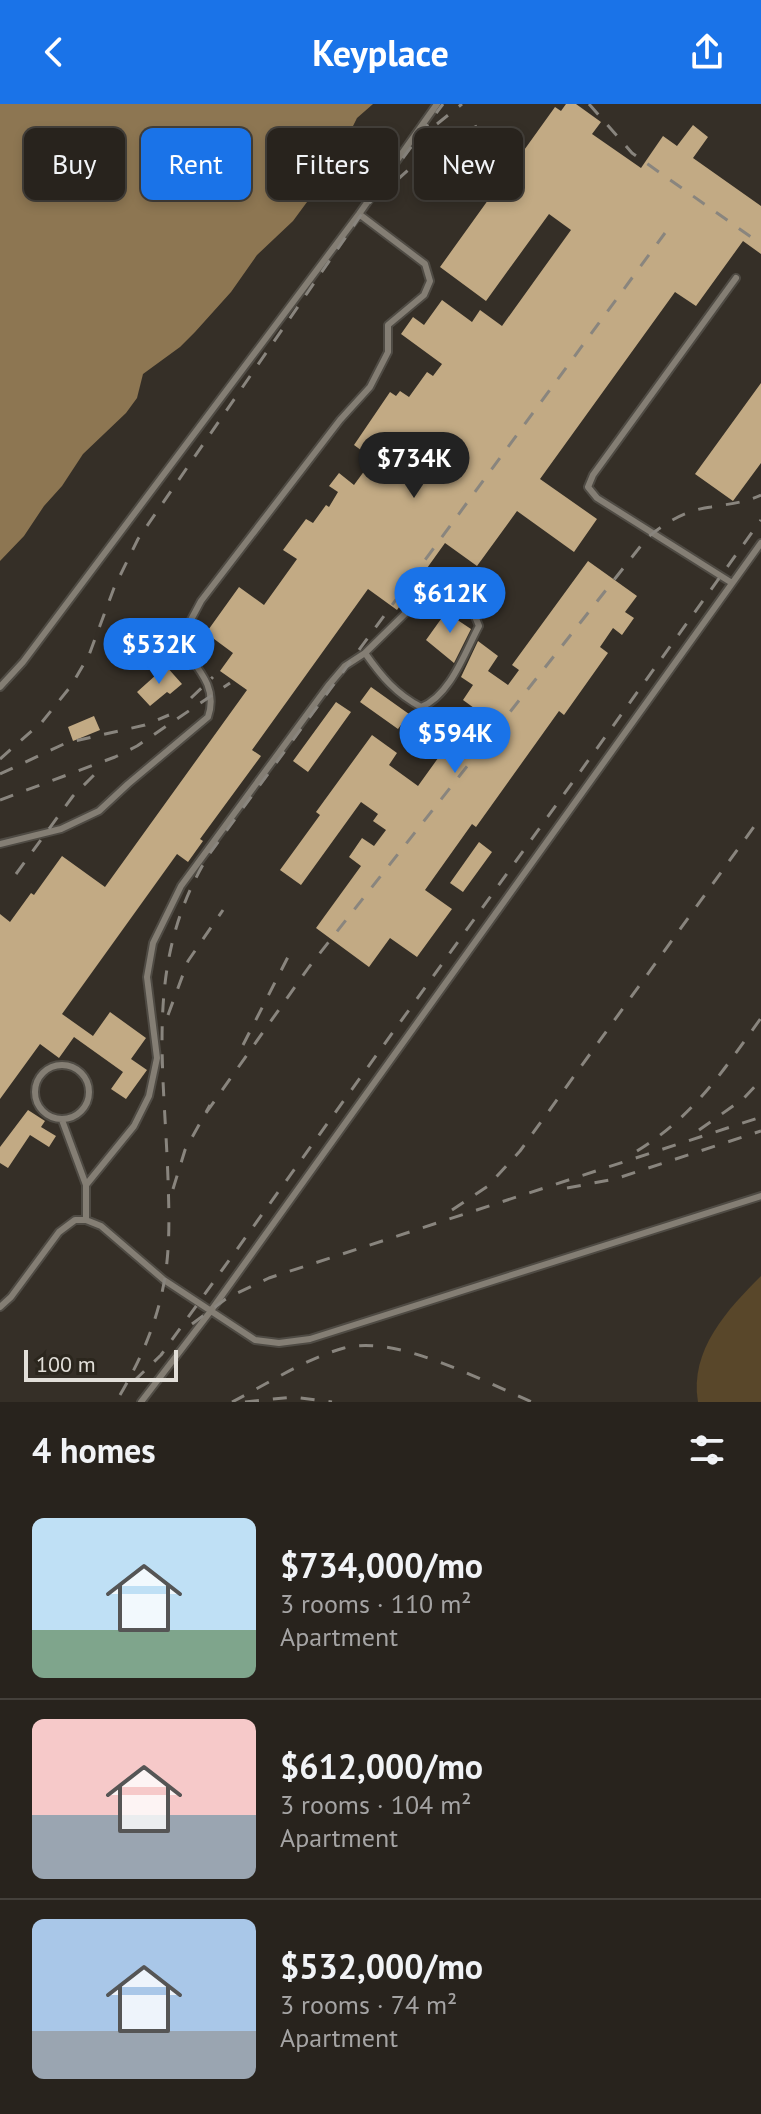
<!DOCTYPE html>
<html lang="en">
<head>
<meta charset="utf-8">
<style>
	:root { --surface:#28231d; --page:#302b26; --text:#f1f3f6; --muted:#a5a4a4; --line:#44403b; --accent:#1a73e8 }
	body { margin:0; font-family:"PT Sans",sans-serif; background:var(--page); color:var(--text); height:100vh; display:flex; flex-direction:column; font-size:30px; white-space:nowrap }
	* { box-sizing:border-box; margin:0 }
	p { font-size:26px; color:var(--muted) }
	.icon { flex:none; width:44px; height:44px; fill:none; stroke:currentColor; stroke-width:2; stroke-linecap:round; stroke-linejoin:round }
	.map { position:relative; height:1298px; overflow:hidden }
	.sheet { display:flex; flex-direction:column; background:var(--surface); flex:1 }
	.sheet>* { flex:none }
	.guide { position:absolute; left:24px; top:24px; width:714px; height:72px; display:flex; gap:16px }
	.scale { position:absolute; left:24px; bottom:20px; width:154px; box-sizing:border-box; padding-left:8px; border:4px solid #e2dfd9; border-top:0; font-size:22px; line-height:28px; white-space:nowrap; color:#e2dfd9; -webkit-text-stroke:6px #2b261d; paint-order:stroke }
	.price { position:absolute; translate:-50% -68px; padding:0 18px; border-radius:28px; background:var(--accent); color:#fff; font-size:26px; line-height:52px; filter:drop-shadow(0 2px 4px #0008) }
	.price::after { content:''; position:absolute; left:50%; top:48px; width:24px; height:18px; margin-left:-12px; background:inherit; clip-path:polygon(0 0,100% 0,50% 100%) }
	.price.selected { background:#222; color:#fff }
	ul { padding:0; list-style:none }
	li { display:flex; align-items:center; gap:24px; height:200px; padding:0 32px }
	li+li { border-top:2px solid var(--line) }
	li span { display:grid; place-items:center; flex:none; width:224px; height:160px; border-radius:12px; color:#555 }
	li>.icon { margin-inline-start:auto }
	span .icon { width:96px; height:96px; fill:#fffc; stroke-width:1 }
	li b { font-size:34px }
	h2 { display:flex; justify-content:space-between; align-items:center; height:96px; padding:0 32px; font-size:34px }
	.chip { padding:0 28px; border-radius:12px; background:var(--surface); box-shadow:0 4px 12px #0003,0 0 0 2px var(--line); font-size:28px; line-height:72px }
	.chip.selected { background:var(--accent); color:#fff }
	header { display:flex; justify-content:space-between; align-items:center; height:104px; padding:0 32px; background:var(--accent); color:#fff; font-size:36px; font-weight:700 }
	.map>svg:first-child { display:block }
</style>
</head>
<body>
<header><svg class="icon" aria-label="back" viewBox="0 0 24 24"><path d="M15 5l-7 7 7 7"/></svg>Keyplace<svg class="icon" aria-label="share" viewBox="0 0 24 24"><path d="M12 15V3M7 8l5-5 5 5M5 13v7h14v-7"/></svg></header>
<div class="map">
<svg width="761" height="1298" viewBox="0 0 761 1298">
	<rect width="100%" height="100%" fill="#352f27"/>
	<path fill="#59472a" d="M761,1172V1298H698C689,1246 728,1205 761,1172Z"/>
	<path fill="#8d7652" d="M0,0H373L357,14L350,28L347,45L340,58L324,75L293,117L257,151L231,188L195,228L180,243L143,270L137,294L126,309L83,350L62,382L44,402L24,432L0,457Z"/>
	<path fill="#c2aa84" d="M566,0H576L601,18L592,30L641,64L663,32L677,42L693,21L708,33L693,54L761,102V150L743,137L696,202L675,188L540,375L597,415L574,448L517,407L477,462L445,439L397,506L368,485L252,646L261,652L200,735L203,737L188,758L177,750L62,910L93,932L110,908L146,934L131,955L147,966L126,995L111,985L123,968L74,933L59,954L40,940L0,995V810L10,818L31,789L34,791L62,752L105,783L247,586L220,567L233,549L206,529L239,483L264,501L297,455L283,446L306,415L313,419L326,401L329,403L338,388L329,382L339,369L354,381L373,355L354,341L390,288L396,292L400,287L409,293L427,268L433,272L442,260L401,230L413,213L424,221L442,196L472,218L480,206L502,222L571,126L549,110L486,197L440,163L555,3L561,7Z
		M761,279V359L733,397L695,370Z
		M588,457L637,492L625,508L634,514L622,531L613,524L600,543L608,549L564,611L559,607L476,723L472,720L425,786L452,805L417,853L390,834L369,863L316,824L361,762L349,753L362,734L374,742L386,726L373,717L378,710L361,698L301,781L280,766L320,711L316,708L372,631L397,649L389,661L418,682L474,604L463,596L473,581L461,573L478,537L498,552L488,567L508,581L519,566L512,561Z
		M451,501L461,508L456,515L471,525L454,559L426,536Z
		M166,562L182,580L170,590L167,588L150,602L137,588Z
		M371,583L409,610L398,625L360,598Z
		M336,598L351,608L308,668L293,657Z
		M94,612L100,626L73,637L68,623Z
		M479,738L492,748L463,788L450,779Z
		M28,1006L45,1017L41,1023L56,1032L49,1043L30,1031L8,1064L0,1059V1043Z"/>
	<g fill="none" stroke-linecap="round" stroke-linejoin="round">
		<defs>
			<path id="lane" d="M732,479L597,394L588,383L593,371L736,174
				M0,583L23,558L359,110L437,0
				M0,740L61,725L99,707L128,680L208,613C218,584 199,566 183,544L185,527L201,497L340,316L370,283L388,248V221L424,191L430,177L425,160L359,110
				M35 988a27 27 0 1 1 54 0a27 27 0 1 1-54 0Z
				M62,1016L86,1081
				M86,1116V1081L134,1022L149,992L157,954L147,873L153,839L181,782L328,582L345,562L365,549L420,495L437,489L460,496L472,505L479,522C465,548 450,592 421,603C396,590 381,572 365,549
				M0,1203L11,1193L59,1128L75,1116H86L101,1122L164,1176L255,1236L279,1239L310,1235L761,1092
				M141,1298L210,1208L761,439"/>
		</defs>
		<use href="#lane" stroke="#4f4b44" stroke-width="10"/>
		<use href="#lane" stroke="#847e74" stroke-width="6"/>
		<path stroke="#89857e" stroke-width="3" stroke-dasharray="14 14" stroke-linecap="butt" d="M589,0L632,49L761,140
			M437,20L462,0
			M397,76L439,39L477,22
			M191,594L213,573
			M0,655L42,618L71,582L89,551L114,484L138,435L363,108L443,0
			M0,670L66,639L145,621L169,611
			M0,696L115,653L137,642L230,579
			M16,770L73,692L102,663
			M168,911L188,857L223,806
			M243,941L290,849
			M206,1009L309,863L647,434C666,418 686,406 711,403C728,400 744,399 761,391
			M699,1026L743,995L761,976
			M637,1047C695,1011 722,968 761,914
			M567,1084L615,1075L761,1027
			M173,1085L185,1046L210,1001
			M452,1106L488,1082L520,1047L761,713
			M192,1220L227,1194L269,1174L761,1013
			M134,1277L161,1251L761,416
			M120,1291C143,1252 160,1211 166,1166C170,1136 169,1105 168,1075C164,957 144,854 210,749L665,129
			M232,1298C267,1280 307,1254 344,1244C397,1230 482,1277 532,1298
			M245,1298L293,1293L332,1298"/>
	</g>
</svg>
<div class="scale">100 m</div>
<b class="price selected" style="left:414px;top:396px">$734K</b>
<b class="price" style="left:450px;top:531px">$612K</b>
<b class="price" style="left:159px;top:582px">$532K</b>
<b class="price" style="left:455px;top:671px">$594K</b>
<div class="guide">
<a class="chip">Buy</a>
<a class="chip selected">Rent</a>
<a class="chip">Filters</a>
<a class="chip">New</a>
</div>
</div>
<section class="sheet">
<h2>4 homes<svg class="icon" aria-label="filters" viewBox="0 0 24 24"><path d="M4 7h16M4 17h16"/><circle cx="9" cy="7" r="2"/><circle cx="15" cy="17" r="2"/></svg></h2>
<ul>
<li><span style="background:linear-gradient(#bfe0f5 70%,#7fa58c 0)"><svg class="icon" aria-label="home" viewBox="0 0 24 24"><path d="M3 11l9-7 9 7M6 9v11h12V9"/></svg></span><div><b>$734,000/mo</b><p>3 rooms · 110 m²</p><p>Apartment</p></div></li>
<li><span style="background:linear-gradient(#f6c9c9 60%,#9aa5b1 0)"><svg class="icon" aria-label="home" viewBox="0 0 24 24"><path d="M3 11l9-7 9 7M6 9v11h12V9"/></svg></span><div><b>$612,000/mo</b><p>3 rooms · 104 m²</p><p>Apartment</p></div></li>
<li><span style="background:linear-gradient(#a9c7e8 70%,#9aa5b1 0)"><svg class="icon" aria-label="home" viewBox="0 0 24 24"><path d="M3 11l9-7 9 7M6 9v11h12V9"/></svg></span><div><b>$532,000/mo</b><p>3 rooms · 74 m²</p><p>Apartment</p></div></li>
</ul>
</section>
</body>
</html>
